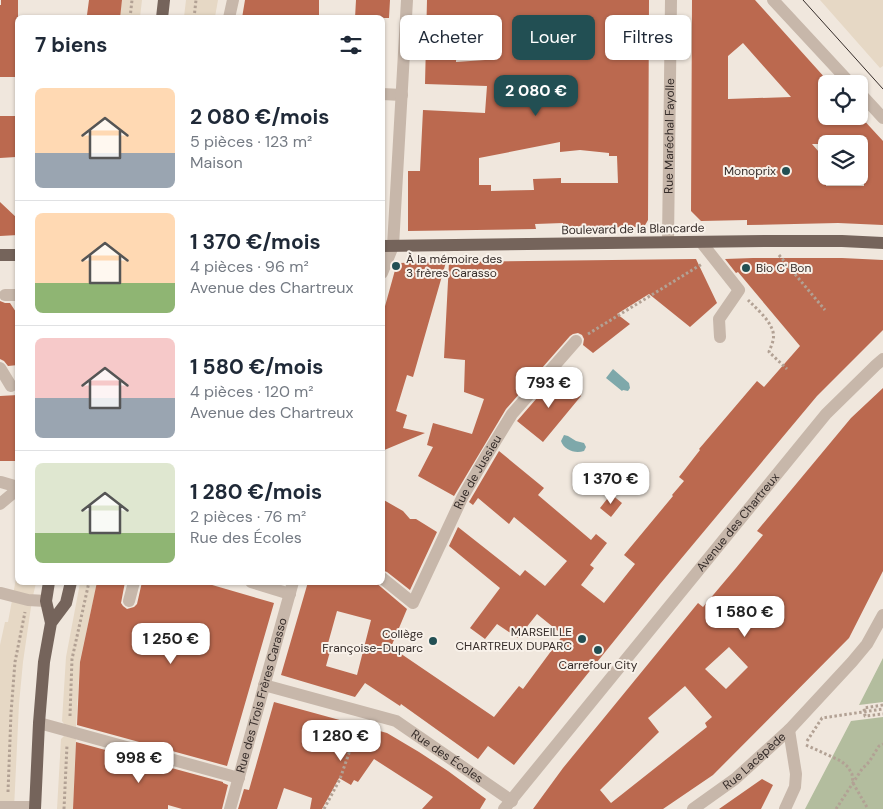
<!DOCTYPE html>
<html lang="fr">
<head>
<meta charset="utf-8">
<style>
	:root { --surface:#fff; --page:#f6f6f7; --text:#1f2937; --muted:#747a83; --line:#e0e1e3; --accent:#224f53 }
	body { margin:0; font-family:"DM Sans",sans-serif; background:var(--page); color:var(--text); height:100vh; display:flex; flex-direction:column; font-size:19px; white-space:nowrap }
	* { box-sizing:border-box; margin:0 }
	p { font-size:16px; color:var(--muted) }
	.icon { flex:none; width:28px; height:28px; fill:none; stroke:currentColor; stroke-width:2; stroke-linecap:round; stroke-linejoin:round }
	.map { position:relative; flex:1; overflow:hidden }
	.side { position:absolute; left:15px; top:15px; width:370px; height:570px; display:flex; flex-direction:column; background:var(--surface); border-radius:8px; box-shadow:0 1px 4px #0004 }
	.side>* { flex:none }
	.hud { position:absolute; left:400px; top:15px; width:408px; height:45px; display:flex; gap:10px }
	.buttons { position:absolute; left:818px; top:75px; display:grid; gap:10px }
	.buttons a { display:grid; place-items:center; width:50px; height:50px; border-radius:8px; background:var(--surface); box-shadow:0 1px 4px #0004; font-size:25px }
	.price { position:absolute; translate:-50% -42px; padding:0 11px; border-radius:10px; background:#fff; color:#222; font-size:16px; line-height:32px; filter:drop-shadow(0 1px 2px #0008) }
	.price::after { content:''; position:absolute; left:50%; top:30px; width:15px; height:11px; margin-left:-8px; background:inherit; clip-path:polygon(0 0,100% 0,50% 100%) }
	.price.current { background:var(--accent); color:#fff }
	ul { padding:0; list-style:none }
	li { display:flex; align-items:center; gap:15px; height:125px; padding:0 20px }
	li+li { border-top:1px solid var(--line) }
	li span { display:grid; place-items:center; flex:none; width:140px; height:100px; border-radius:8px; color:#555 }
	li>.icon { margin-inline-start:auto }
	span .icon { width:60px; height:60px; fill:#fffc; stroke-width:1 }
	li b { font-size:21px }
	h2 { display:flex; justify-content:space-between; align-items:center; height:60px; padding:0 20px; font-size:21px }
	.tag { padding:0 18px; border-radius:8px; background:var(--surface); box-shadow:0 1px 4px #0004; font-size:18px; line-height:45px }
	.tag.current { background:var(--accent); color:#fff }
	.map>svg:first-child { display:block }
</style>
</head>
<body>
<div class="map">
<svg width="883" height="809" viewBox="0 0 883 809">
	<rect width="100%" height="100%" fill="#f0e7dd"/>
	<path fill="#b3bd9e" d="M883,658V702L859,705Z
		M883,717V809H805L851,721Z"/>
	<path fill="#e6d8c5" d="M122,0H142L140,17L119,18Z
		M186,0H218L215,17H184Z
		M820,0H883V66L880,68Z
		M17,573L18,582L36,583L32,600L23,662L19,704L14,809H0V645L5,622H8Z
		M80,583H97L80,661L76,727L65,725L62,721L66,657Z
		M64,736L76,739L73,809H57L61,739Z"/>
	<path fill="#7ea8aa" d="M613,369L629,383L630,388L628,391L623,390L622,391L606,378Z
		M564,435L568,436L576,441L584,443L586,447L584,451C575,454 564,450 561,441Z"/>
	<path fill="#bb694f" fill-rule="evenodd" d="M1,0H18V77H0V5H1Z
		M89,0H122L120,18H94L87,15Z
		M245,0H319V18H242Z
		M356,0H390L389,18H355Z
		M427,0H649L648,220L644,227L563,228V223L535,224L536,229L408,231V171H420L423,110L485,113L487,86L425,84ZM457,27L486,29L485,60L456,62ZM560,142V152L580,150L609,153V156H617L618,183H561V178L533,179L534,190L491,191V185H479V158Z
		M692,0H755L826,79V116H860L883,141V225L838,223L747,225V220L701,221L691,211ZM743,43L791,97L728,99V56ZM812,144H859V158H864V186H826V160Z
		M0,116H15L16,157L0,158Z
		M0,202L18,219V235L0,236Z
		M753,258H842L883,260V330L817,396L660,584L514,765L488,746L478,759L401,704L400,706L365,683L355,697L281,675L308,582H375L407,609L391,647L494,717L519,686L523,689L563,635L537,614L518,638L497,624L485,639L470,628L500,588L449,546L458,527L520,576L525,570L545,586L567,561L514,517L509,524L478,498L473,505L469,502L499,451L544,488L538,495L591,540L596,534L607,543L590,565L594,568L581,585L604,603L635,564L624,555L673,496L672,495L684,481L679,477L700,450L699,449L757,381L764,387L800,346L738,272L736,273L725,259ZM337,611L371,620L357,675L326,666L331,648L327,647Z
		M696,259L717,303L690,327L649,294L617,314L630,324L593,353L583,345L584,339L582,335L578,333L573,334L570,336L506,409L454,496L418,476L433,447L427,445L433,423L472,434L484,399L464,392L465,360L444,358L449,262Z
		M446,262L413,377L407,375L396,411L407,415L403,428L425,433L382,451V317L397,263Z
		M0,301L5,303H10L18,315V365L8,366L4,361L0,359Z
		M557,375L581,396L543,442L517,421Z
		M883,388V571L849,638L713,775L663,809H533L563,768L698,603L703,607L736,568L763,535L757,531L851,418ZM729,647L748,667L726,689L705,669ZM685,686L712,717L705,723L707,727L611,803L600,790L659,732L648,718Z
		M18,395V461H0V396Z
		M611,494L622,503L611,517L600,508Z
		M382,499L403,511L410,519H416L437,532L410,590L387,572L382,570Z
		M97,582H125L121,603L123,606L127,609L134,607L137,604L142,582H202L274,603L227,766L77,725L80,662Z
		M274,702L387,733L419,752L448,771L486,799L480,809H422L433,797L374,759L358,782L354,780L351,785L339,778L322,809H310L312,798L284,788L277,809H238L244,789L249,790Z
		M76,742L223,782V783L228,785L222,809H182L168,805V809H73Z
		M762,779L773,785L761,809H719Z"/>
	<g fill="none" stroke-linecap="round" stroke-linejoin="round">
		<path stroke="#b2a194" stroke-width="3" stroke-dasharray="2.5 2.5" stroke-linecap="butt" d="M130,18L132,0
			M194,18L196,0
			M779,255L825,310
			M748,300C757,309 770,320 773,332C775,339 771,346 769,352L787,369
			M588,334L702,264
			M883,705L864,708L865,716L883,714
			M70,716L72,659L89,582
			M807,741L822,718L883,709
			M806,745L841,761L848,767L852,774L853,783L868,809
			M8,792L11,713L15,662L25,612
			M64,809L67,745
			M324,809L340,779L359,724
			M836,809L862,769L869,762L879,746L883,744"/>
		<g stroke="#c7b7aa" stroke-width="12">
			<path d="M773,0L851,84"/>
			<path d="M229,18L233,0"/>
			<path d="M859,92L883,118"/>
			<path d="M382,94L402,95"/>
			<path id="s1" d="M668,241L671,0"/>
			<path d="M701,242L739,290L719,319L720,337"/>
			<path d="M382,273L393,246L407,0"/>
			<path d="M5,295H18"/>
			<path d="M0,368L11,386"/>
			<path d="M1,482L18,487"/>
			<path d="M0,504L18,489"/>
			<path id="s2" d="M382,578L413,603L462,498L485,458L512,414L576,341"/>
			<path d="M251,582L290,594"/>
			<path d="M1,593L28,600L46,601"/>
			<path d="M129,601L134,582"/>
			<path id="s3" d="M264,685L396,721L512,801"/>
			<path d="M39,723L239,778"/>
			<path d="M0,807H35"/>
			<path id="s4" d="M230,809L293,582"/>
			<path id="s5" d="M504,809L826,414L876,365L883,359"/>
			<path id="s6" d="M693,809L735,779L789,730L852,662L867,644L883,615"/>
			<path d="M785,809L795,787L796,774L789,730"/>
		</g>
		<path stroke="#75645b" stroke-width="12" d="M162,18L164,0
			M382,246L769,241H842L883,243
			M0,255H18
			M51,623L66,603L71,582
			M35,809L39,723L44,662L51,623L46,601L49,582"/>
		<path stroke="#352c29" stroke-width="1" d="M803,0L883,89"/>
	</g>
	<g fill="#224f53" stroke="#f8f1e9" stroke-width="2">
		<circle cx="786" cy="171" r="5"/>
		<circle cx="396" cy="266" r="5"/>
		<circle cx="746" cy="268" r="5"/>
		<circle cx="582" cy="639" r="5"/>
		<circle cx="433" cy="641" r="5"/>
		<circle cx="598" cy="650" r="5"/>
	</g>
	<g text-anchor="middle" stroke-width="4" stroke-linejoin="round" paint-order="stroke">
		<g font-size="12" fill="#352c29" stroke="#f8f1e9">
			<text dy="4" stroke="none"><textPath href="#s1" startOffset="105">Rue Maréchal Fayolle</textPath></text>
			<text transform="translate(633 229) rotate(-1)" y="4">Boulevard de la Blancarde</text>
			<text dy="4" stroke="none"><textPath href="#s2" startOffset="186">Rue de Jussieu</textPath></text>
			<text dy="4" stroke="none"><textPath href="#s5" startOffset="370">Avenue des Chartreux</textPath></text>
			<text dy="4" stroke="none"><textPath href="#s4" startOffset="118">Rue des Trois Frères Carasso</textPath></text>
			<text dy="4" stroke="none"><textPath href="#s3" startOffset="199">Rue des Écoles</textPath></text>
			<text dy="4" stroke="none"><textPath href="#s6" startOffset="78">Rue Lacépède</textPath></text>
		</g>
		<g font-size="12" fill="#352c29" stroke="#f8f1e9" text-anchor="end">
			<text x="776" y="175">Monoprix</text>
			<text x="406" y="263" text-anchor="start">À la mémoire des<tspan x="406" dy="14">3 frères Carasso</tspan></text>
			<text x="756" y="272" text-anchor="start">Bio C' Bon</text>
			<text x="572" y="636">MARSEILLE<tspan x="572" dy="14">CHARTREUX DUPARC</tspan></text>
			<text x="423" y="638">Collège<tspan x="423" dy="14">Françoise-Duparc</tspan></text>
			<text x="598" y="669" text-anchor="middle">Carrefour City</text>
		</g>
	</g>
</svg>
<div class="buttons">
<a><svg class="icon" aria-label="locate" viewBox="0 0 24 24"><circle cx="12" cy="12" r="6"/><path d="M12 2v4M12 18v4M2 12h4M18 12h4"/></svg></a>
<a><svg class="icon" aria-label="layers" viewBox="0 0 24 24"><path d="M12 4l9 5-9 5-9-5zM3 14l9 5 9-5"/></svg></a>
</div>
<b class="price current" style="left:536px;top:117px">2 080 €</b>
<b class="price" style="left:549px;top:409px">793 €</b>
<b class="price" style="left:611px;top:505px">1 370 €</b>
<b class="price" style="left:745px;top:638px">1 580 €</b>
<b class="price" style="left:171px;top:665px">1 250 €</b>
<b class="price" style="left:341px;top:762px">1 280 €</b>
<b class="price" style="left:139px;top:784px">998 €</b>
<div class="hud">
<a class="tag">Acheter</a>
<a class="tag current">Louer</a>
<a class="tag">Filtres</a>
</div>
<section class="side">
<h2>7 biens<svg class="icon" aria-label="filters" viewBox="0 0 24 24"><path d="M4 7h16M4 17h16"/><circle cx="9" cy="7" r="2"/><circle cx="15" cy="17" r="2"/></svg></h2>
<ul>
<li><span style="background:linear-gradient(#ffd9b3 65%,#9aa5b1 0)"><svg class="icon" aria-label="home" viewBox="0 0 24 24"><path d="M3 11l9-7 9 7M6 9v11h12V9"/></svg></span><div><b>2 080 €/mois</b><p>5 pièces · 123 m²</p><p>Maison</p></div></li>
<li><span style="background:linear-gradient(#ffd9b3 70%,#8fb573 0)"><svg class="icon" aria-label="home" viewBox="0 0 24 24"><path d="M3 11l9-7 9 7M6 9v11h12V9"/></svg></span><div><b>1 370 €/mois</b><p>4 pièces · 96 m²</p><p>Avenue des Chartreux</p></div></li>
<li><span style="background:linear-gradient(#f6c9c9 60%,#9aa5b1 0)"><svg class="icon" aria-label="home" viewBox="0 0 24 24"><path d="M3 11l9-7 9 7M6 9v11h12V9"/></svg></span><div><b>1 580 €/mois</b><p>4 pièces · 120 m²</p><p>Avenue des Chartreux</p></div></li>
<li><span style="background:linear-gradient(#dfe7d0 70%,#8fb573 0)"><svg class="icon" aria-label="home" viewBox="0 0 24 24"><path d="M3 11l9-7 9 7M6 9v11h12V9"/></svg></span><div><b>1 280 €/mois</b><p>2 pièces · 76 m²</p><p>Rue des Écoles</p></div></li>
</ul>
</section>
</div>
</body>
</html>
